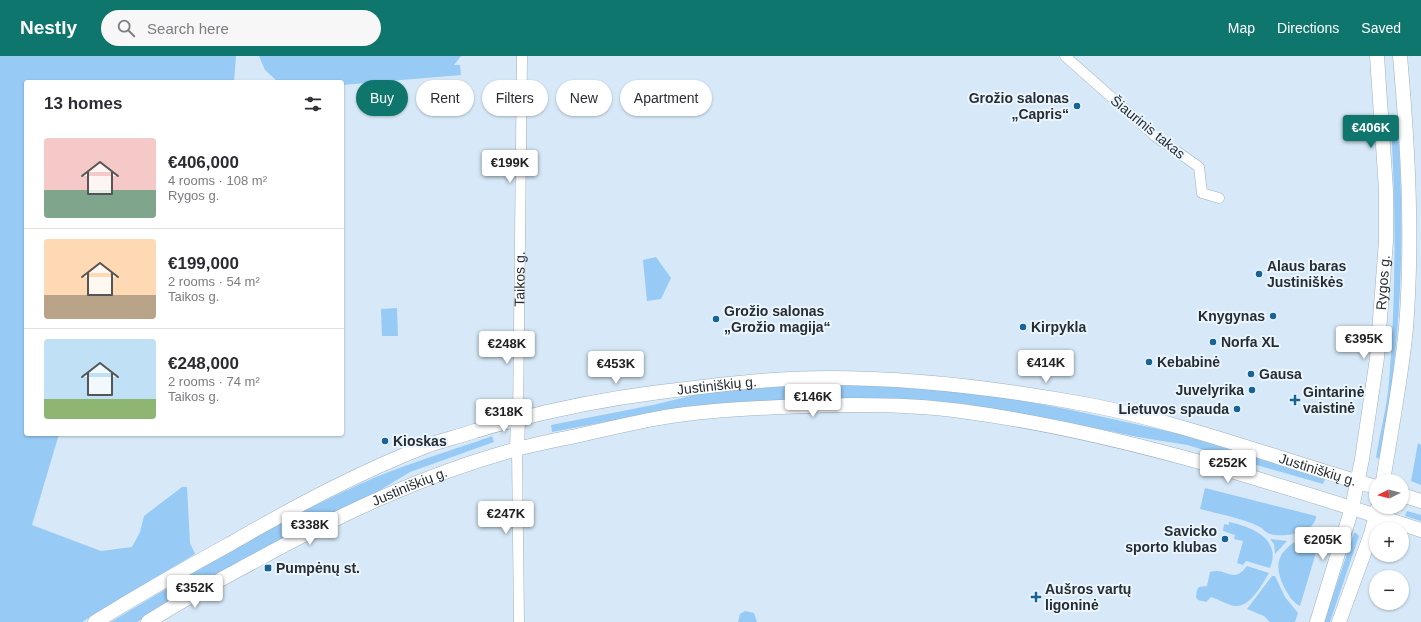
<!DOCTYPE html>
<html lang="en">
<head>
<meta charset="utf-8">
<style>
	:root { --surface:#fff; --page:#f7f7f7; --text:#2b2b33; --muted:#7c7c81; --line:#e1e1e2; --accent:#0f766e }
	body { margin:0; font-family:Arial,sans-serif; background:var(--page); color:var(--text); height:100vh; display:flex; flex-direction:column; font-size:15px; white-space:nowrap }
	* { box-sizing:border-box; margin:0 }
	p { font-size:13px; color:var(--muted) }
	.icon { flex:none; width:22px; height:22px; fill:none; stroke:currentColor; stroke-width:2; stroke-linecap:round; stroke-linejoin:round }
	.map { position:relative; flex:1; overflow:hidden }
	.side { position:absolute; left:24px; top:24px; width:320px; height:356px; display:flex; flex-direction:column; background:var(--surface); border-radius:4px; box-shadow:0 1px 3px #0004 }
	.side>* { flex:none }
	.banner { position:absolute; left:356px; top:24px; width:380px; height:36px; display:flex; gap:8px }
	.needle { width:26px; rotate:264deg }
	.controls { position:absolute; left:1369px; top:418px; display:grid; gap:8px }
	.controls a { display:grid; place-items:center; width:40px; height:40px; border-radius:50%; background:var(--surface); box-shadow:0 1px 3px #0004; font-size:20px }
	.price { position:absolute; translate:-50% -34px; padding:0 9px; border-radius:4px; background:#fff; color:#222; font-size:13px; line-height:26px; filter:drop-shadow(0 1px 2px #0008) }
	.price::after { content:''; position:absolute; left:50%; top:24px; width:12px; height:9px; margin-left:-6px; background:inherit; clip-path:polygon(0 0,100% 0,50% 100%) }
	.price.active { background:var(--accent); color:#fff }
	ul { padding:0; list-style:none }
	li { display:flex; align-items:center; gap:12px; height:100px; padding:0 20px }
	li+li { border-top:1px solid var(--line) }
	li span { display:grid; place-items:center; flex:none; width:112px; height:80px; border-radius:4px; color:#555 }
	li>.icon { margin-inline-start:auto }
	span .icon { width:48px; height:48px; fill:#fffc; stroke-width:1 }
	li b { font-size:17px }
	h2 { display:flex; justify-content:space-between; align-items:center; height:48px; padding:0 20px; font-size:17px }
	.pill { padding:0 14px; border-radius:18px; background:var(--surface); box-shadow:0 1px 3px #0004; font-size:14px; line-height:36px }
	.pill.active { background:var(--accent); color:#fff }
	header { display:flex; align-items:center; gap:24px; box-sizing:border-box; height:56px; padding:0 20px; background:var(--accent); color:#fff }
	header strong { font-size:19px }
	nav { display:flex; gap:22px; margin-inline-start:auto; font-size:14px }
	.search { width:280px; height:36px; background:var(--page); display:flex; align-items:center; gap:10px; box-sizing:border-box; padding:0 14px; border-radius:22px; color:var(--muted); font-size:15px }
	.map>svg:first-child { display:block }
</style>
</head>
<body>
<header>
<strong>Nestly</strong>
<div class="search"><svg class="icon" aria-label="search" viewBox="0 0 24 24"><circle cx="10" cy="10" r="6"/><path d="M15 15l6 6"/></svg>Search here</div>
<nav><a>Map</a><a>Directions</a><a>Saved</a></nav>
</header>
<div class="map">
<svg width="1421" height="566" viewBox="0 0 1421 566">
	<rect width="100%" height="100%" fill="#d7e9f8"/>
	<path fill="#97caf5" d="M0,0H236L234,26H26V378H59L32,469L101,495L132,491L140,476L144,460L182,431H187L190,487L195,498L82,566H0Z
		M259,0H461L454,9H460L461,19L342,29V26H266L277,25L265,14Z
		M1391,69H1398C1404,166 1403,262 1387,359C1385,370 1384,395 1378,403L1376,401C1380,376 1387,351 1389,326C1396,241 1396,154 1391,69Z
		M656,201L671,222L661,243L647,245L643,204Z
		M397,252L398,280H382L381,253Z
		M819,328L888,330L988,338L1071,354L1176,377L1325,423L1323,428L1187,389L1138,381L1056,364L964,348L921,344L882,342H823L690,350L552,376L551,369L653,349L719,333Z
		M492,380L494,386L410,416L377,436L284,481L137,566H111C192,517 272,468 358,429C401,409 448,396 492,380Z
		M1418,387L1421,389V429L1411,425Z
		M1205,432L1316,460C1316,477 1283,482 1270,478C1266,477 1263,473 1260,471C1242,462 1219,458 1200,453Z
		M1407,455L1421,459V465L1405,460Z
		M1229,466C1252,471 1282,483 1270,512L1246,505L1243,509L1237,507L1243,485L1234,483L1235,479L1223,475L1224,468L1229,469Z
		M1312,476H1320L1321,480L1300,550C1292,546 1288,538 1284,531C1269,500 1286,490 1312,476Z
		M1354,477H1356L1359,480L1330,566H1324Z
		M1270,483L1287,485L1275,498L1274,488Z
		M1247,510L1269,517C1262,528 1251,551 1235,550C1228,549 1218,543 1211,541L1206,546L1198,544L1196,541L1197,534L1199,531L1207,530L1210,516C1227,511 1233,529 1247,510Z
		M1272,520H1275L1285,541L1298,557L1295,566H1270L1264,560L1247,553Z
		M745,555L754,557L757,566H738L740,558Z"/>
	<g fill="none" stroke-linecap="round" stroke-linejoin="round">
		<defs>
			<g id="street">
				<path d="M1065,0L1155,80L1199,111L1202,137L1219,142"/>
				<path id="s1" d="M518,363L522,0"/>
				<path d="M517,393L519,566"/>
			</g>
			<g id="secondary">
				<path d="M517,393L518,363"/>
				<path d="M1383,425C1391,374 1401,324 1406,272C1413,182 1408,90 1400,0"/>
				<path d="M1402,439L1421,445"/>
				<path id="s2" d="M95,566C139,539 184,513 230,488C294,451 359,416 429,389C444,384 460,380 475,375C535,357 597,344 660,336C716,329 772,322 828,322C916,322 1004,333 1090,349C1187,368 1281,404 1376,431"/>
				<path id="s3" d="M148,566C182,544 218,525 253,506C337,460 424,418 517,393C536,388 556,384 576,380C602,374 628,368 654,363C696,355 739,353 781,351C841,348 902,347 961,355C1119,376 1270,426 1421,474"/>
				<path id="s4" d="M1317,566L1352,452L1362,403L1377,302L1386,185V134L1377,0"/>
				<path d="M1339,566L1371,478L1378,451"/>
			</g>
		</defs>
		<use href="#street" stroke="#9fb0be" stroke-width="11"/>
		<use href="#secondary" stroke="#9fb0be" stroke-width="15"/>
		<use href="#street" stroke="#fff" stroke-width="10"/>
		<use href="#secondary" stroke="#fff" stroke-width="14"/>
	</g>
	<g fill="#176396" stroke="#eaf5fe" stroke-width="1.5">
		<circle cx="1077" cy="50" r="4"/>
		<circle cx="1259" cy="218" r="4"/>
		<circle cx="1273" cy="260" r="4"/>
		<circle cx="716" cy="263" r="4"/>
		<circle cx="1023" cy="271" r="4"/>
		<circle cx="1213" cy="286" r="4"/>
		<circle cx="1149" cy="306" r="4"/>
		<circle cx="1251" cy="318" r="4"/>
		<circle cx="1252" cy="334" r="4"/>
		<path d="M1293 338h4v4h4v4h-4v4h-4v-4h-4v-4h4z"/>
		<circle cx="1237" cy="353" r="4"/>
		<circle cx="385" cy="385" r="4"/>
		<circle cx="1225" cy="483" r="4"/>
		<rect x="264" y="508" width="8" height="8" rx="2"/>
		<path d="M1034 535h4v4h4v4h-4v4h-4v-4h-4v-4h4z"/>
	</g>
	<g text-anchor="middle" stroke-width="4" stroke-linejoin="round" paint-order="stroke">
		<g font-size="14" font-weight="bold" fill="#272e33" stroke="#eaf5fe" text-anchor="start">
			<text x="1069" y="47" text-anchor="end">Grožio salonas<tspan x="1069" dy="16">„Capris“</tspan></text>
			<text x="1267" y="215">Alaus baras<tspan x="1267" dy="16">Justiniškės</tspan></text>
			<text x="724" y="260">Grožio salonas<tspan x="724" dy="16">„Grožio magija“</tspan></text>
			<text x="1265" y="265" text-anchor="end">Knygynas</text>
			<text x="1031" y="276">Kirpykla</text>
			<text x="1221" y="291">Norfa XL</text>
			<text x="1157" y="311">Kebabinė</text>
			<text x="1259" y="323">Gausa</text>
			<text x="1244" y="339" text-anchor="end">Juvelyrika</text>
			<text x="1303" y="341">Gintarinė<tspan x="1303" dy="16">vaistinė</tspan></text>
			<text x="1229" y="358" text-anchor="end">Lietuvos spauda</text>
			<text x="393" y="390">Kioskas</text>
			<text x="1217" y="480" text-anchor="end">Savicko<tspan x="1217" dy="16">sporto klubas</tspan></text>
			<text x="276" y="517">Pumpėnų st.</text>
			<text x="1045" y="538">Aušros vartų<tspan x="1045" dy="16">ligoninė</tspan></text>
		</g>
		<g font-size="14" fill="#272e33" stroke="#eaf5fe">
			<text transform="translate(1148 71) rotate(39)" y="5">Šiaurinis takas</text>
			<text dy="5" stroke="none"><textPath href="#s1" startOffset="140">Taikos g.</textPath></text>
			<text dy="5" stroke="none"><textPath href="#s4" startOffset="347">Rygos g.</textPath></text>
			<text dy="5" stroke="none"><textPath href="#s2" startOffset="673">Justiniškių g.</textPath></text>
			<text dy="5" stroke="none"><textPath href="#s2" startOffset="1285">Justiniškių g.</textPath></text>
			<text dy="5" stroke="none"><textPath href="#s3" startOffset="295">Justiniškių g.</textPath></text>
		</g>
	</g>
</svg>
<div class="controls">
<a><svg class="needle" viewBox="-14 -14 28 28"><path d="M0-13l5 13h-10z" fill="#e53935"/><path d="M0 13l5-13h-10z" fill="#7c7c81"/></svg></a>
<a>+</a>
<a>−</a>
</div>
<b class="price active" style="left:1371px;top:93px">€406K</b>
<b class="price" style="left:510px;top:128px">€199K</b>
<b class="price" style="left:1364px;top:304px">€395K</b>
<b class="price" style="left:507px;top:309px">€248K</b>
<b class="price" style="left:1046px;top:328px">€414K</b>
<b class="price" style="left:616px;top:329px">€453K</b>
<b class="price" style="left:813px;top:362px">€146K</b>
<b class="price" style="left:504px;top:377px">€318K</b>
<b class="price" style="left:1228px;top:428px">€252K</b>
<b class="price" style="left:506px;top:479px">€247K</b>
<b class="price" style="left:310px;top:490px">€338K</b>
<b class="price" style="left:1323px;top:505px">€205K</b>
<b class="price" style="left:195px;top:553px">€352K</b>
<div class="banner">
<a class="pill active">Buy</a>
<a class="pill">Rent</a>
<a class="pill">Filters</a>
<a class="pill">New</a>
<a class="pill">Apartment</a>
</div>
<section class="side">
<h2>13 homes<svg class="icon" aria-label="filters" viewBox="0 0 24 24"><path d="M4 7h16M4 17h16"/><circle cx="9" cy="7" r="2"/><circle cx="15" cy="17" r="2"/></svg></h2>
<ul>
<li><span style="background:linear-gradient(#f6c9c9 65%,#7fa58c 0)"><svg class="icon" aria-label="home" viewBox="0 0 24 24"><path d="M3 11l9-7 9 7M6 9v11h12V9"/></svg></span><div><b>€406,000</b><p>4 rooms · 108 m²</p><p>Rygos g.</p></div></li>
<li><span style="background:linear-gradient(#ffd9b3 70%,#b9a48a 0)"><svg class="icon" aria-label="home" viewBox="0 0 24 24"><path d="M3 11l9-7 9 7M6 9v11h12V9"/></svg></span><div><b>€199,000</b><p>2 rooms · 54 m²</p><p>Taikos g.</p></div></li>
<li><span style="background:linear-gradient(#bfe0f5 75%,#8fb573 0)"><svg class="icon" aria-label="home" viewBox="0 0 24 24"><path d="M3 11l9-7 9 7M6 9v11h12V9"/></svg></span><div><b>€248,000</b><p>2 rooms · 74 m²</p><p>Taikos g.</p></div></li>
</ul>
</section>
</div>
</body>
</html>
